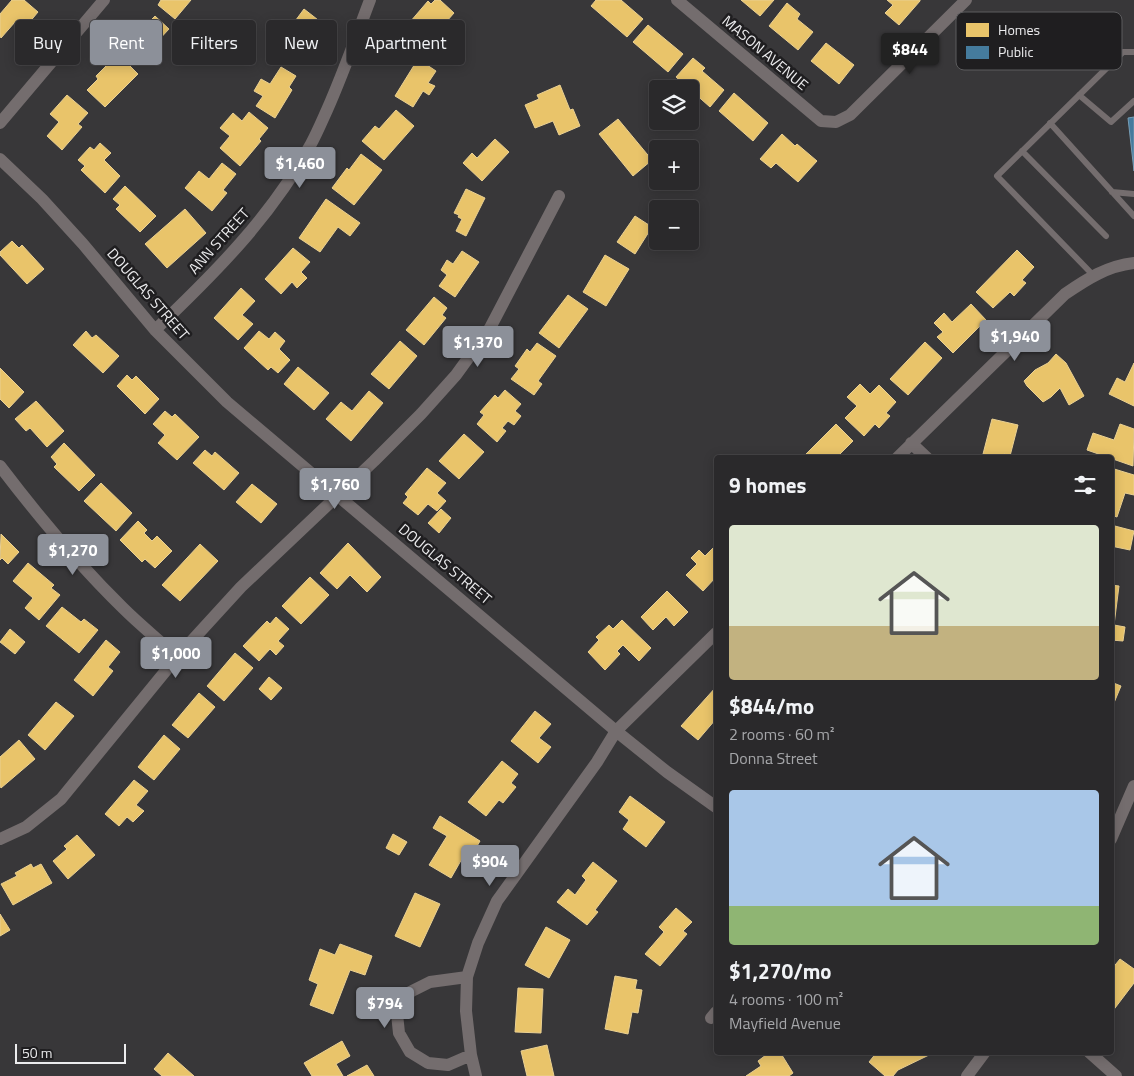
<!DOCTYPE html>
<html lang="en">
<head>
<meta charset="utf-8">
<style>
	:root { --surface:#2a292b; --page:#323133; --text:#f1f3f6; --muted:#a5a6a9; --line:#464547; --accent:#8c9099 }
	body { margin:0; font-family:"Titillium Web",sans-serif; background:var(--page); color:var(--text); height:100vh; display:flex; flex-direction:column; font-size:19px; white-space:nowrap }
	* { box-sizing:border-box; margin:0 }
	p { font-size:16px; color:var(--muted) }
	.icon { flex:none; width:28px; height:28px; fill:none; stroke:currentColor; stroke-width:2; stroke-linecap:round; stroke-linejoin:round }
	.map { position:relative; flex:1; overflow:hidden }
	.details { position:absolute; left:714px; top:455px; width:400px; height:600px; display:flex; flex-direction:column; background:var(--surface); border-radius:5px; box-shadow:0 2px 12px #0003,0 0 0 1px var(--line) }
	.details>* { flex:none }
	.top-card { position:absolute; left:15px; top:20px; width:475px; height:45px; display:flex; gap:10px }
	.buttons { position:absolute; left:649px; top:80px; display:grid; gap:10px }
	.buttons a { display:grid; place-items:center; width:50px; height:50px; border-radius:5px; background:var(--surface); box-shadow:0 2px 12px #0003,0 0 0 1px var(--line); font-size:25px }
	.scale { position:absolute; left:15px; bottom:12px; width:111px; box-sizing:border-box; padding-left:5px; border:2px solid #ececee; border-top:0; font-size:14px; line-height:18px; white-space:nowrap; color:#ececee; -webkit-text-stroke:4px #1f1e20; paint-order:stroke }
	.price { position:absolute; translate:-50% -42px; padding:0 11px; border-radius:5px; background:var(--accent); color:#fff; font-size:16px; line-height:32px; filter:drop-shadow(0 1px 2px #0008) }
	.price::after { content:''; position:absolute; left:50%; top:30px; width:15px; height:11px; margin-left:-8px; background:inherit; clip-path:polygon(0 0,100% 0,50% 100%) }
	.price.selected { background:#222; color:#fff }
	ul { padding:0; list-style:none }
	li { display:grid; align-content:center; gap:10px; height:265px; padding:0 15px }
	li span { display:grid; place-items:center; height:155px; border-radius:5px; color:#555 }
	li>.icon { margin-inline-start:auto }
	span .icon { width:90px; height:90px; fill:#fffc; stroke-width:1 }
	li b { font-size:21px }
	h2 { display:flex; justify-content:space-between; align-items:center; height:60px; padding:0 15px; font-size:21px }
	.tag { padding:0 18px; border-radius:5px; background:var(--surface); box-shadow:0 2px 12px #0003,0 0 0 1px var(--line); font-size:18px; line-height:45px }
	.tag.selected { background:var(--accent); color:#fff }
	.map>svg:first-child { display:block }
</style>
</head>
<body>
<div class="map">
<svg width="1134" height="1076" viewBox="0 0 1134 1076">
	<rect width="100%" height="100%" fill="#383739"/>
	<path fill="#e9c46a" stroke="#ead092" d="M12,0H24L38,12L23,30L15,22L1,38L0,36V14Z
		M161,0H191L175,19L158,5Z
		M435,0H440L454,13L424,47L404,29L428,1L431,4Z
		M596,0H621L643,19L627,37L591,6Z
		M741,0H774L760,16Z
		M887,0H920V1L899,25L885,13L893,5Z
		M787,3L800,14L797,19L813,32L798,50L769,26Z
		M304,9L322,23L294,61L276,47Z
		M155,16L169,29L140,60L123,44L147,19L149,22Z
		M648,25L683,54L668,72L633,42Z
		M826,43L854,65L839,84L811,61Z
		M121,57L138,74L105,107L87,90L98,79L96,76L109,63L112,66Z
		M693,58L705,68L702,71L724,90L710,107L676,77Z
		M418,59L436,71L428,83L435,86L429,95L423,91L413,107L395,96Z
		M281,67L296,76L289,87L292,90L275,118L256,106L263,96L254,91L261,79L270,84Z
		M560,85L570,110L573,109L580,126L559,135L553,121L535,128L525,105L539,99L537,95Z
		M734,93L768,123L753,141L719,111Z
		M67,95L88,113L78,124L82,127L62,150L47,136L59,122L50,114Z
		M396,110L414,126L384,160L362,141L375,126L379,129Z
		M249,112L268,128L259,139L261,141L240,166L220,148L230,136L220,128L233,113L242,121Z
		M618,119L652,160L633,176L599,134Z
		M782,134L795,146L797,144L817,161L798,182L776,163L771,168L760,159Z
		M495,139L509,152L482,181L463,163L472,153L477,158Z
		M100,143L111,153L104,160L120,176L105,193L81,170L85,166L78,160L90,147L94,150Z
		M361,154L382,170L354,205L332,188L347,168L349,170Z
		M222,163L236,174L223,190L227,193L212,211L185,188L199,171L209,179Z
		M125,186L156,216L140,232L116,209L120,205L113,199Z
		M466,189L485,198L466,236L456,231L462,219L458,217L459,215L454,213Z
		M326,199L360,223L350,236L338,227L320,252L299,238Z
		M185,209L206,233L167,268L145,244Z
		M635,216L652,227L635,254L617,242Z
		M12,241L19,248L22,245L44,269L27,284L0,255V252Z
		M293,248L310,262L301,272L307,278L297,288L292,282L281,294L265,279Z
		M1017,250L1034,267L1022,280L1026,283L1014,296L1010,292L993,308L976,292Z
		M462,251L479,262L455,297L439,286L447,275L441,270L447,260L453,264Z
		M605,255L629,269L606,306L583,292Z
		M241,288L255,301L242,315L253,324L238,340L214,318Z
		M568,295L588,309L559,348L539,333Z
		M434,297L447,308L442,315L446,318L424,345L406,330Z
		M971,304L986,320L953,353L937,337L943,332L934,323L944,313L952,322Z
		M86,331L92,338L96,335L119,356L103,373L73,345Z
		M259,331L269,339L275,332L285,341L279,349L290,360L278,373L271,367L268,370L244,348Z
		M400,341L417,356L389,389L371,374Z
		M925,342L942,358L908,395L890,379Z
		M537,343L556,356L538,381L542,384L534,395L511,379L519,369L515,366L527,349L530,352Z
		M1056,354L1066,363L1084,396L1069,405L1060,388L1051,397L1043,402L1027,386L1024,381L1035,370L1048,363Z
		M1134,363V406L1109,394L1117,378L1125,382Z
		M298,367L329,393L314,410L284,384Z
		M0,368L24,392L9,408L0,399Z
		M127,375L132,380L136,376L159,399L145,414L117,386Z
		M860,384L870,394L879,385L896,402L886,413L890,416L879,428L875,424L864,436L845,418L857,406L847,397Z
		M505,390L521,404L515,411L521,416L514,425L508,421L502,428L506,431L497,442L477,424L484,415L480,412L495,395L498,398Z
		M369,391L383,403L351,441L326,419L341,402L352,411Z
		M36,401L64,431L47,447L30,428L26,431L15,419Z
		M165,411L172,417L175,414L199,437L177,460L158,443L165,435L153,424Z
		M992,419L1018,425L1010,456L1004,454L1003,458H982Z
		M836,424L853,441L836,458H802Z
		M1120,424L1134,429L1133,466L1087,450L1093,433L1114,440Z
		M464,434L484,452L459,479L439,461Z
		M64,443L95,475L79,491L54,467L57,464L51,457Z
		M205,450L212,456L215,452L239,473L224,490L193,463Z
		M427,468L446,483L437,493L446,501L437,511L428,504L418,515L403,503L408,497L405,494Z
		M1111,468L1134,475V495L1125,493L1117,517L1111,515Z
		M101,483L132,513L116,531L84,501Z
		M252,484L277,504L261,523L236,502Z
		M441,509L451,518L439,533L428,523Z
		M138,521L147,530L144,533L152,541L157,536L172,551L155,568L145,559L142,562L120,540Z
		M1111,525L1134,531L1130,550L1111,546Z
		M1,534L19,552L8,564L2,558L0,560Z
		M348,543L381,577L367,592L350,575L337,589L320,573Z
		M200,544L218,561L180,601L162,585Z
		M716,545V577L703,591L686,575L697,564L691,558L699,550L705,556Z
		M28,563L54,585L51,588L60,595L39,620L25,608L33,598L13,581Z
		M310,577L329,595L301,624L282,606Z
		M1111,585L1119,586L1114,625L1125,627L1123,641L1111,640Z
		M667,591L688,612L674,626L666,617L653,630L641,617Z
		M62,607L81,622L84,619L98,630L79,653L46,626Z
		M276,617L289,629L278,641L284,646L276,655L270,649L259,661L243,646L267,621L270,624Z
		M622,620L651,648L639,661L623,645L617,651L620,654L605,670L588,652L599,640L596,637L609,625L613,629Z
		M10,629L25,642L15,654L0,642Z
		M106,640L120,652L108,667L113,671L93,696L74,680Z
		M235,653L253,668L224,701L207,686Z
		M269,677L282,688L271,700L259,689Z
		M1111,682L1121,686L1111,710Z
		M716,687V719L698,740L681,726Z
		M199,693L215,707L188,738L172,725Z
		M56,702L74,716L45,750L28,735Z
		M535,711L551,724L539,738L551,747L538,763L511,741Z
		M164,735L180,749L154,780L138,767Z
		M19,740L35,759L1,788L0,786V757Z
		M502,761L518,774L511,783L516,787L503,803L499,800L486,816L468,802Z
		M134,780L148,791L136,805L144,811L133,822L127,817L119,826L105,814Z
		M630,796L665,822L646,847L623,829L629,820L619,812Z
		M440,816L480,841L469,860L463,857L451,878L429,865L447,836L433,828Z
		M393,834L407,842L399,855L386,848Z
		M77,835L95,855L68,879L53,861L67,849L64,846Z
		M593,862L617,881L595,910L598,912L587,925L557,902L568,889L575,895L586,880L582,876Z
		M31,864L33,868L41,864L52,883L13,905L1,884L17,876L15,873Z
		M415,893L440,904L420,947L395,936Z
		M676,908L692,922L683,931L687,934L660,966L645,954L664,932L659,927Z
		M0,914L10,930L0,936Z
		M546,927L570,940L549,978L525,965Z
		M340,944L372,956L365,975L350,970L333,1014L310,1005L318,984L309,980L320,949L335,955Z
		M1120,959L1134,969V983L1112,1012L1111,970Z
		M615,976L637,980L635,989L642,990L638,1013L632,1012L628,1034L605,1029Z
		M518,988L543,989L541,1033L515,1032Z
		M342,1041L350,1056L336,1064L343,1076H312L304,1063Z
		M547,1045L554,1076H527L521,1051Z
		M770,1052H780L793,1073L789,1076H746L761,1066L758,1061Z
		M877,1052H932L929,1055L898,1070L893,1076H885L869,1062Z
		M168,1053L194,1076H162L154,1069Z
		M367,1065L374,1076H347Z"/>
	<path fill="#457b9d" stroke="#779db5" d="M1134,117V171L1128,118Z"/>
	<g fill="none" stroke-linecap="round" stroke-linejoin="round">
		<path stroke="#746d6e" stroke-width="6" d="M1079,95L1111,122L1134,101
			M1050,123L1134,216
			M1022,151L1106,236
			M1112,192L1134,194
			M1093,275L997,176L1123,52H1134"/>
		<path stroke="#746d6e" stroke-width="12" d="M677,0L821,121L836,122L850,115L966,0
			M0,123L104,0
			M0,159L42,199L83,244L155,330L227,402L616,731L667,772L716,807
			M155,330C214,274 272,216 311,144C317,133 322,121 327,110C343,74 356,37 370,0
			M911,443L927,458
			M897,458L1065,294C1087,279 1107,266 1134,263
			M0,466C38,516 78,564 123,608C140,625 159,640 177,657
			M0,839L26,827L61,799L177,657L241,587L374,461L421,414L456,375L490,328L559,196
			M1111,839L1134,786
			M467,977L430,982L410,992L397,1014L399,1033L410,1052L428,1063L448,1065L471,1055
			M711,1018L716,1012
			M1089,1052L1116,1076
			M476,1076L471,1055L466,1011L467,977L478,943L497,901L597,762L616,731L716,633
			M967,1076L985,1052"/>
	</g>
	<g text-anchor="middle" stroke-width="5" stroke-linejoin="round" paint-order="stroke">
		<g font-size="15" fill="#ececee" stroke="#1f1e20">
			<text transform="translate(765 53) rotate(40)" y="5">MASON AVENUE</text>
			<text transform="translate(219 241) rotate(-48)" y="5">ANN STREET</text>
			<text transform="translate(148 294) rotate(49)" y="5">DOUGLAS STREET</text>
			<text transform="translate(445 564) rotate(40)" y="5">DOUGLAS STREET</text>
		</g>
	</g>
	<rect x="956" y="12" width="166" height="58" rx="8" fill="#1f1e20" stroke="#5c5c5e" stroke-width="1"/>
	<rect x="966" y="23" width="23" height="14" fill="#e9c46a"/>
	<rect x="966" y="46" width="23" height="13" fill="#457b9d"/>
	<g font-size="14" fill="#ececee">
		<text x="998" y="35">Homes</text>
		<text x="998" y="57">Public</text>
	</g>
</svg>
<div class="buttons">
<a><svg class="icon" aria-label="layers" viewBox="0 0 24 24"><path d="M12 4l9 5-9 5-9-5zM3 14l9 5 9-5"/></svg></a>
<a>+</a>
<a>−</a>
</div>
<div class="scale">50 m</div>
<b class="price selected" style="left:910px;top:75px">$844</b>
<b class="price" style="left:300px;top:189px">$1,460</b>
<b class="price" style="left:1015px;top:362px">$1,940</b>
<b class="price" style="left:478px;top:368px">$1,370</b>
<b class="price" style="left:335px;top:510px">$1,760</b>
<b class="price" style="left:73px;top:576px">$1,270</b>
<b class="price" style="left:176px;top:679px">$1,000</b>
<b class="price" style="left:490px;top:887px">$904</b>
<b class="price" style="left:385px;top:1029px">$794</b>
<div class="top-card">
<a class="tag">Buy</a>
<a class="tag selected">Rent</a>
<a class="tag">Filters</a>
<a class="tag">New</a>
<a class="tag">Apartment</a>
</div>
<section class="details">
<h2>9 homes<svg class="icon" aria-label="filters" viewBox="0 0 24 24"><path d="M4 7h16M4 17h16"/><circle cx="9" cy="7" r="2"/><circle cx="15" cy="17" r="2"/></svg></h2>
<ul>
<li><span style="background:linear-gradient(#dfe7d0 65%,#c2b280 0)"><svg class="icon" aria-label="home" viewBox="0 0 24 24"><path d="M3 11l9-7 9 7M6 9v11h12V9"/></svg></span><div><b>$844/mo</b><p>2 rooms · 60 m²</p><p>Donna Street</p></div></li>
<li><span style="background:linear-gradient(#a9c7e8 75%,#8fb573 0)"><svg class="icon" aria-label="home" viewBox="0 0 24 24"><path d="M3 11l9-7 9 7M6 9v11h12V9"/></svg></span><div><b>$1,270/mo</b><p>4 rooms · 100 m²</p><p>Mayfield Avenue</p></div></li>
</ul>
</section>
</div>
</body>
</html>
